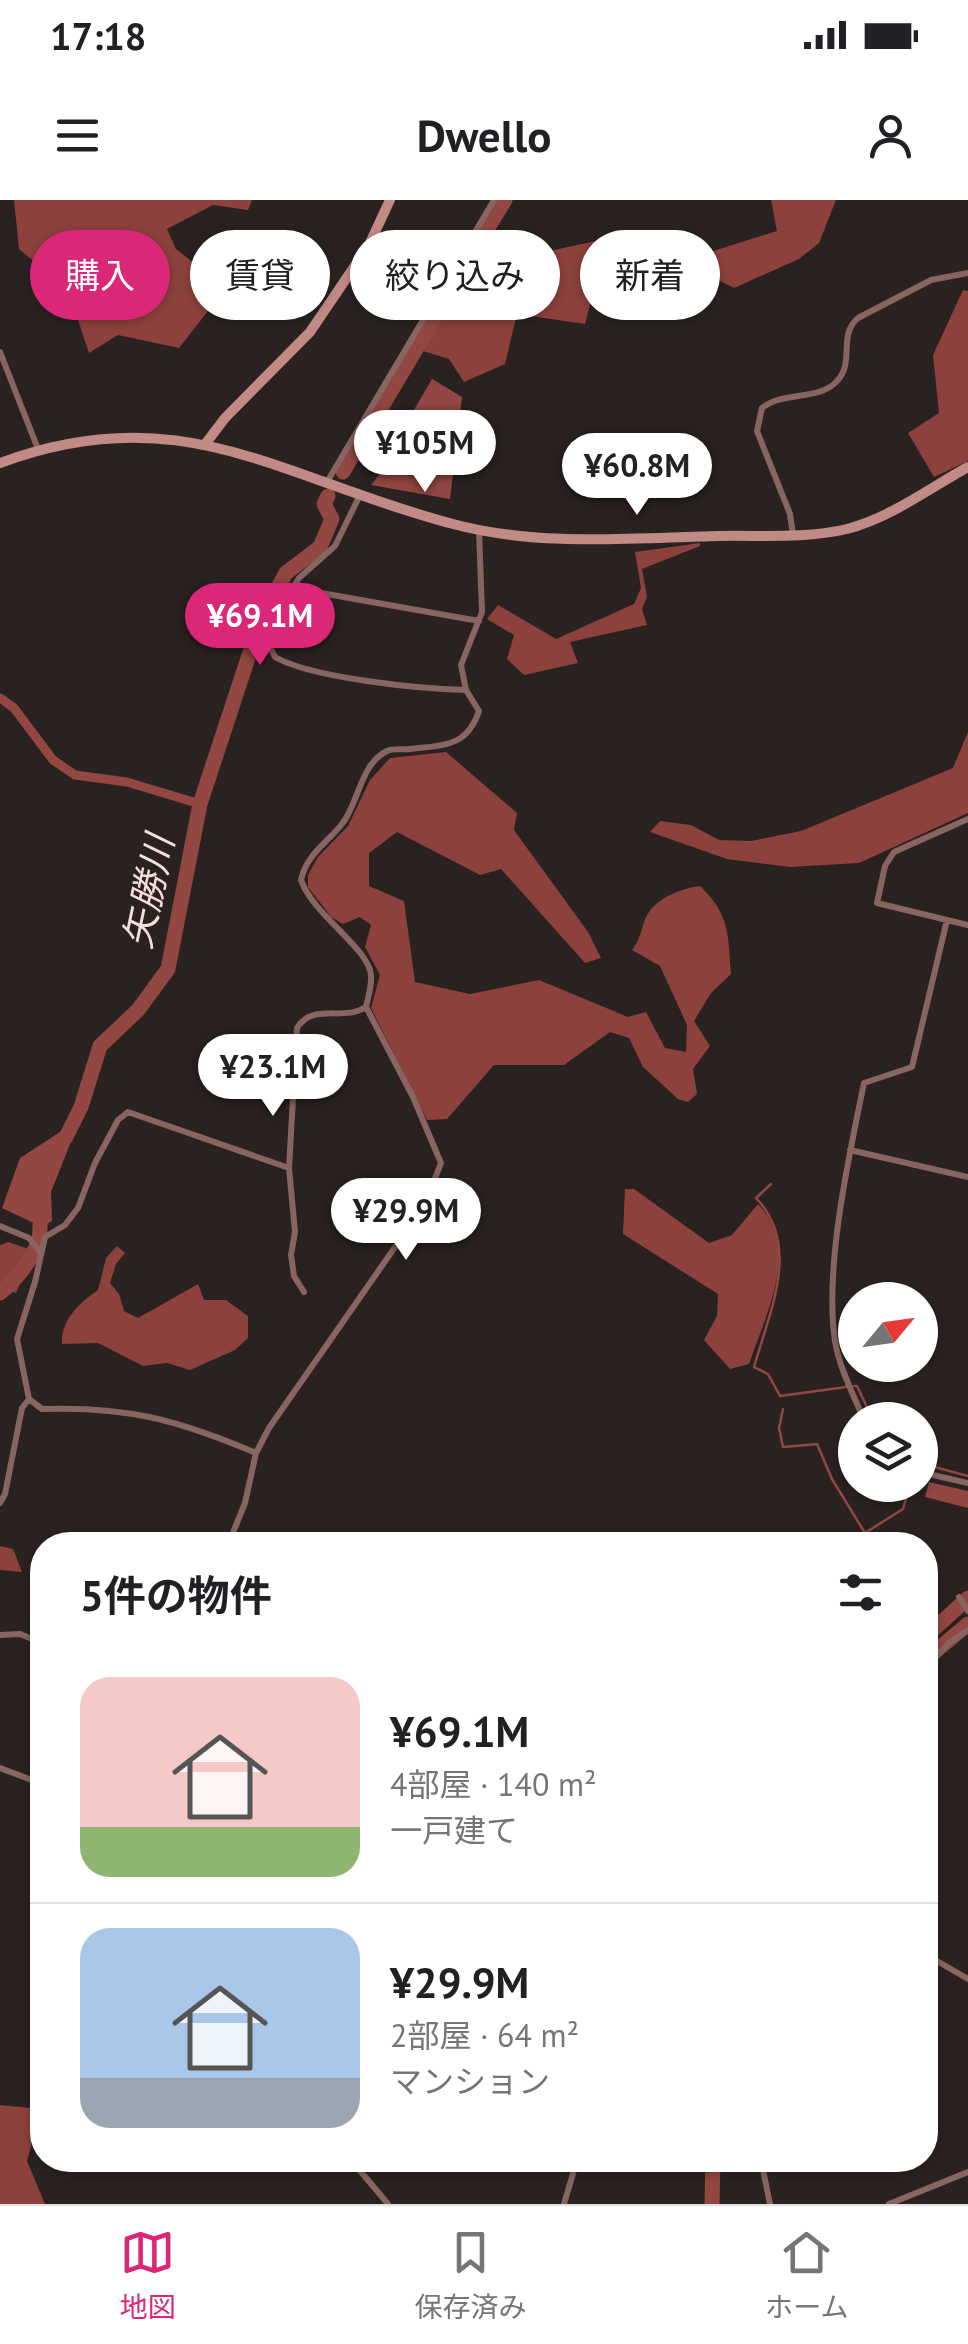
<!DOCTYPE html>
<html lang="ja">
<head>
<meta charset="utf-8">
<style>
	:root { --surface:#fff; --page:#f2f2f2; --text:#202124; --muted:#757577; --line:#e0e0e0; --accent:#db2777 }
	body { margin:0; font-family:"PT Sans","Noto Sans JP",sans-serif; background:var(--page); color:var(--text); height:100vh; display:flex; flex-direction:column; font-size:38px; white-space:nowrap }
	* { box-sizing:border-box; margin:0 }
	p { font-size:32px; color:var(--muted) }
	.icon { flex:none; width:55px; height:55px; fill:none; stroke:currentColor; stroke-width:2; stroke-linecap:round; stroke-linejoin:round }
	.map { position:relative; flex:1; overflow:hidden }
	.side { position:absolute; left:30px; top:1332px; width:908px; height:640px; display:flex; flex-direction:column; background:var(--surface); border-radius:40px; box-shadow:0 2px 8px #0004 }
	.side>* { flex:none }
	.hud { position:absolute; left:30px; top:30px; width:910px; height:90px; display:flex; gap:20px }
	.needle { width:65px; rotate:61deg }
	.controls { position:absolute; left:838px; top:1082px; display:grid; gap:20px }
	.controls a { display:grid; place-items:center; width:100px; height:100px; border-radius:50%; background:var(--surface); box-shadow:0 2px 8px #0004; font-size:50px }
	.price { position:absolute; translate:-50% -85px; padding:0 22px; border-radius:35px; background:#fff; color:#222; font-size:32px; line-height:65px; filter:drop-shadow(0 2px 5px #0008) }
	.price::after { content:''; position:absolute; left:50%; top:60px; width:30px; height:22px; margin-left:-15px; background:inherit; clip-path:polygon(0 0,100% 0,50% 100%) }
	.price.on { background:var(--accent); color:#fff }
	ul { padding:0; list-style:none }
	li { display:flex; align-items:center; gap:30px; height:250px; padding:0 50px }
	li+li { border-top:2px solid var(--line) }
	li span { display:grid; place-items:center; flex:none; width:280px; height:200px; border-radius:30px; color:#555 }
	li>.icon { margin-inline-start:auto }
	span .icon { width:120px; height:120px; fill:#fffc; stroke-width:1 }
	li b { font-size:42px }
	h2 { display:flex; justify-content:space-between; align-items:center; height:120px; padding:0 50px; font-size:42px }
	.pill { padding:0 35px; border-radius:45px; background:var(--surface); box-shadow:0 2px 8px #0004; font-size:35px; line-height:90px }
	.pill.on { background:var(--accent); color:#fff }
	.status { display:flex; justify-content:space-between; align-items:center; height:70px; padding:0 50px; background:var(--surface); direction:ltr }
	.status svg { height:28px; fill:currentColor }
	header { display:flex; justify-content:space-between; align-items:center; height:130px; padding:0 50px; background:var(--surface); font-size:45px; font-weight:700 }
	.tabs { display:flex; justify-content:space-around; align-items:center; height:140px; border-top:2px solid var(--line); background:var(--surface); font-size:28px; color:var(--muted) }
	.tabs a { display:grid; justify-items:center; gap:5px }
	.tabs .on { color:var(--accent) }
	.map>svg:first-child { display:block }
</style>
</head>
<body>
<div class="status"><b>17:18</b><svg viewBox="0 0 49 12"><path d="M0 12V9h3v3zM5 12V6h3v6zM10 12V3h3v9zM15 12V0h3v12zM26 1h20v11H26zM47 4h2v5h-2z"/></svg></div>
<header><svg class="icon" aria-label="menu" viewBox="0 0 24 24"><path d="M4 6h16M4 12h16M4 18h16"/></svg>Dwello<svg class="icon" aria-label="person" viewBox="0 0 24 24"><circle cx="12" cy="8" r="4"/><path d="M4 21q1-7 8-7t8 7"/></svg></header>
<div class="map">
<svg width="968" height="2004" viewBox="0 0 968 2004">
	<rect width="100%" height="100%" fill="#292221"/>
	<path fill="#8c413c" d="M14,0H252L248,10L213,5L167,29L176,49L226,88L179,148L118,135L89,153L68,90L19,49Z
		M771,0H836L819,43L799,59L734,88L712,77L686,99L664,88L628,96L593,93L585,124L517,114L505,164L464,182L449,159L413,148L458,63L480,66L486,53L544,52L601,40L620,45L659,68L777,31Z
		M963,90L968,91V261L934,277L908,233L939,213L933,155Z
		M700,343V346L642,369L647,397L642,409L647,425L570,442L578,463L524,475L507,459L514,435L487,419L498,405L556,439L634,404L641,388L635,352Z
		M968,532V613L859,663L790,667L727,659L650,632L660,621L691,625L719,640L751,641L801,631L953,568Z
		M446,552L517,613L514,630L588,732L601,758L585,763L501,669L480,675L397,632L369,653V686L404,701L415,782L470,794L539,780L628,817L646,812L665,848L686,852L687,825L660,766L632,750C643,736 641,723 649,712C659,697 683,688 700,686C730,715 728,734 731,774L711,793L694,821L710,846L693,869L697,894L688,902L678,899L643,867L629,838L610,832L564,865H494L447,919L427,920L371,808L380,775L365,747L371,725L360,717L343,724L331,717L308,687V675L318,657L348,626L370,580L390,558Z
		M625,989H634L709,1043L732,1035L758,1004C801,1050 766,1113 749,1164L730,1169L704,1140L717,1116L718,1094L623,1034Z
		M8,1042L35,1051L16,1093L0,1087V1045Z
		M117,1046L125,1053L116,1064L110,1083L119,1094L124,1111L138,1118L198,1084L204,1100H226L248,1116V1138L235,1150L190,1170L167,1163L143,1166L98,1143L62,1144C61,1120 79,1103 98,1090L106,1058Z
		M0,1346L13,1349L22,1372L0,1370Z
		M0,1905L41,1909L27,1961L45,2004H0Z"/>
	<path fill="#934742" d="M432,179L462,197L450,299L371,285L399,249L394,244Z
		M80,919L51,992L52,1021L42,1027L2,1008L20,958Z
		M929,1282L968,1291V1308L925,1297Z"/>
	<g fill="none" stroke-linecap="round" stroke-linejoin="round">
		<path stroke="#934742" stroke-width="2.5" d="M771,984L756,998C802,1046 769,1113 754,1167L768,1174L780,1196L846,1187
			M854,1186H857L873,1220
			M783,1209L779,1228L783,1247L817,1244L832,1279L865,1333
			M920,1263L968,1276
			M870,1345L865,1333L903,1309L910,1285"/>
		<path stroke="#934742" stroke-width="9" d="M0,498L14,508L53,560L75,575L127,582L200,604"/>
		<path stroke="#934742" stroke-width="15" d="M473,52L505,0
			M343,272L465,67
			M66,937L81,907L100,846L138,810L168,769L200,604L249,455L272,398L286,373L320,347L332,319L324,304L328,296
			M0,1093C15,1081 34,1058 39,1039C41,1028 39,1017 42,1006
			M925,1437L968,1398
			M925,1460L968,1424
			M712,2004L713,1960"/>
		<path stroke="#896561" stroke-width="6" d="M0,152L38,249
			M327,282L494,0
			M360,295L335,346L299,378L288,396L269,438V445L275,457C311,478 421,489 466,490
			M793,335L790,314L757,231L762,208C783,191 818,201 836,182C856,163 837,136 858,118L931,80L968,73
			M293,388L479,421
			M968,619L894,652L885,666L877,703L968,725
			M850,950L968,977
			M0,1026L29,1038L41,1053
			M304,1092L294,1076L291,1055L295,1032L289,968L297,828C313,802 343,822 366,807
			M29,1199L42,1209C127,1206 178,1220 256,1253
			M864,1220C854,1196 839,1167 835,1141C824,1068 849,956 864,883L912,867L947,720
			M920,1272L968,1283
			M0,1303L5,1294L22,1208L29,1199L17,1139L35,1082L45,1037L65,1025L78,1008L95,963L118,920L128,912L289,968
			M228,1345L245,1303L256,1253L269,1228L425,1004L441,963L413,897L366,807C368,797 372,786 371,775C368,747 313,715 301,680C306,655 327,643 342,624C359,603 360,564 387,551C394,548 402,550 410,549C444,545 467,547 479,511L466,490L461,465L482,412L479,330
			M959,1397L968,1411
			M0,1435L20,1434L42,1443
			M925,1469L949,1443L968,1430
			M0,1568L32,1580L42,1577
			M925,1754L968,1779
			M351,1960L388,2004
			M761,1960L770,2004
			M564,2004L577,1960
			M889,2004L968,1972"/>
		<path stroke="#c28a84" stroke-width="10" d="M206,243L225,218L310,132L369,45L390,0
			M0,263C183,195 283,280 453,324C539,347 631,338 718,336C760,335 805,339 847,329C890,318 930,288 968,267"/>
	</g>
	<g text-anchor="middle" stroke-width="8" stroke-linejoin="round" paint-order="stroke">
		<g font-size="38" font-style="italic" fill="#f6dedb" stroke="#292221">
			<text transform="translate(149 692) rotate(-78)" y="13">矢勝川</text>
		</g>
	</g>
</svg>
<div class="controls">
<a><svg class="needle" viewBox="-14 -14 28 28"><path d="M0-13l5 13h-10z" fill="#e53935"/><path d="M0 13l5-13h-10z" fill="#757577"/></svg></a>
<a><svg class="icon" aria-label="layers" viewBox="0 0 24 24"><path d="M12 4l9 5-9 5-9-5zM3 14l9 5 9-5"/></svg></a>
</div>
<b class="price" style="left:425px;top:295px">¥105M</b>
<b class="price" style="left:637px;top:318px">¥60.8M</b>
<b class="price on" style="left:260px;top:468px">¥69.1M</b>
<b class="price" style="left:273px;top:919px">¥23.1M</b>
<b class="price" style="left:406px;top:1063px">¥29.9M</b>
<div class="hud">
<a class="pill on">購入</a>
<a class="pill">賃貸</a>
<a class="pill">絞り込み</a>
<a class="pill">新着</a>
</div>
<section class="side">
<h2>5件の物件<svg class="icon" aria-label="filters" viewBox="0 0 24 24"><path d="M4 7h16M4 17h16"/><circle cx="9" cy="7" r="2"/><circle cx="15" cy="17" r="2"/></svg></h2>
<ul>
<li><span style="background:linear-gradient(#f6c9c9 75%,#8fb573 0)"><svg class="icon" aria-label="home" viewBox="0 0 24 24"><path d="M3 11l9-7 9 7M6 9v11h12V9"/></svg></span><div><b>¥69.1M</b><p>4部屋 · 140 m²</p><p>一戸建て</p></div></li>
<li><span style="background:linear-gradient(#a9c7e8 75%,#9aa5b1 0)"><svg class="icon" aria-label="home" viewBox="0 0 24 24"><path d="M3 11l9-7 9 7M6 9v11h12V9"/></svg></span><div><b>¥29.9M</b><p>2部屋 · 64 m²</p><p>マンション</p></div></li>
</ul>
</section>
</div>
<nav class="tabs">
<a class="on"><svg class="icon" aria-label="map" viewBox="0 0 24 24"><path d="M3 6l6-2 6 2 6-2v14l-6 2-6-2-6 2zM9 4v14M15 6v14"/></svg>地図</a>
<a><svg class="icon" aria-label="saved" viewBox="0 0 24 24"><path d="M7 4h10v16l-5-4-5 4z"/></svg>保存済み</a>
<a><svg class="icon" aria-label="home" viewBox="0 0 24 24"><path d="M3 11l9-7 9 7M6 9v11h12V9"/></svg>ホーム</a>
</nav>
</body>
</html>
